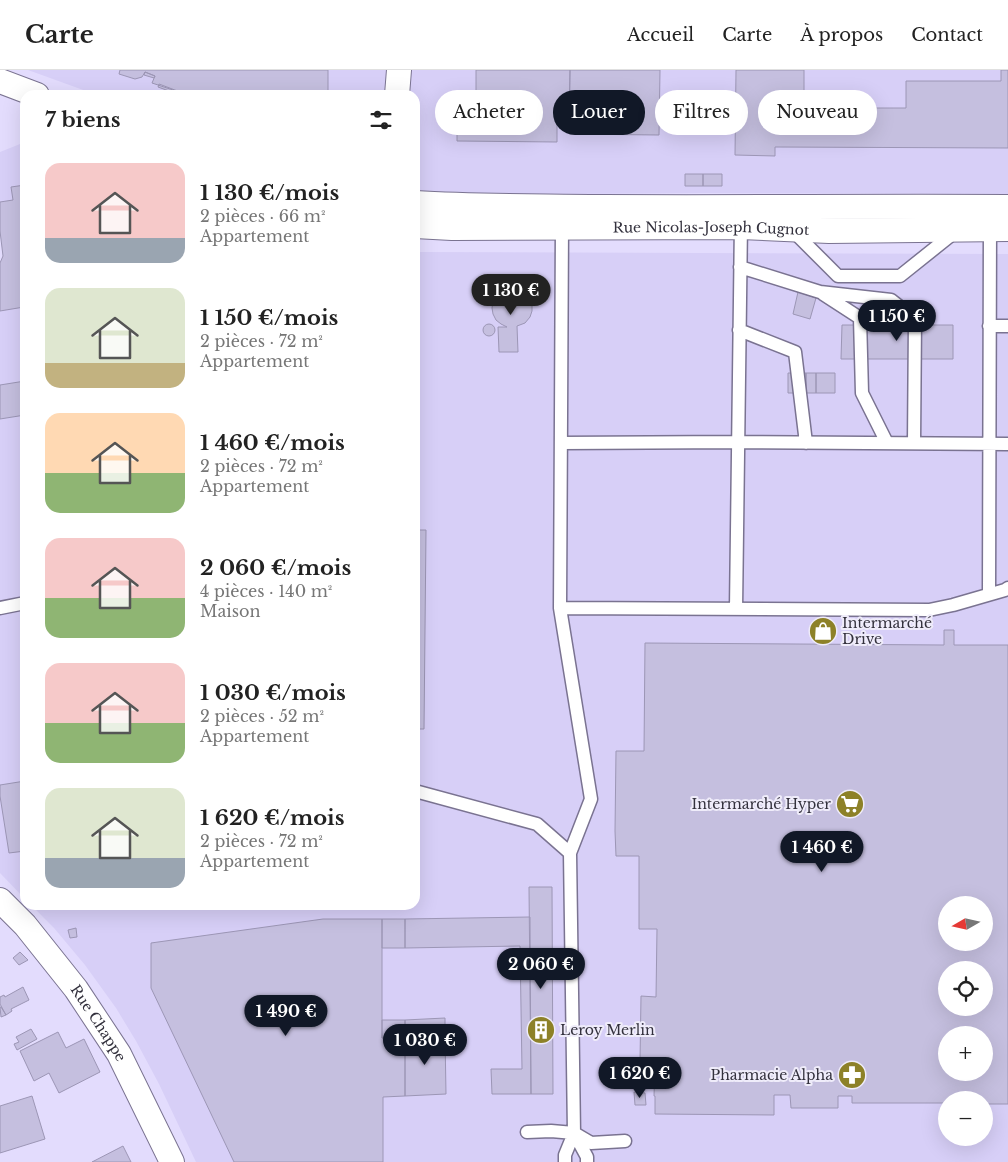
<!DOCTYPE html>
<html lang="fr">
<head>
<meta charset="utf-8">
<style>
	:root { --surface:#fff; --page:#f6f6f6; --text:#222; --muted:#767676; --line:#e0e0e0; --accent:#111827 }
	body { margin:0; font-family:"Libre Baskerville",serif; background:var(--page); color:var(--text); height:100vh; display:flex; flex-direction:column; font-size:19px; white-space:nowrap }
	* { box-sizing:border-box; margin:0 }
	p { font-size:16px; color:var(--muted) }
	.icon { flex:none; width:28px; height:28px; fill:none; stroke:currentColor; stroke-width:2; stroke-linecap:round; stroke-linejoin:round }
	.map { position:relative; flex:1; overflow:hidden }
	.panel { position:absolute; left:20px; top:20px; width:400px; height:820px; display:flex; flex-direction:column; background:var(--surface); border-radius:15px; box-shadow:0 5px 20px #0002 }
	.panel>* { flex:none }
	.top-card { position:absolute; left:435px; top:20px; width:475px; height:45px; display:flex; gap:10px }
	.needle { width:32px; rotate:261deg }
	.buttons { position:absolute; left:938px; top:826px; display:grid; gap:10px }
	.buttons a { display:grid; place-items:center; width:55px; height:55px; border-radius:50%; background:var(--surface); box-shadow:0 5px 20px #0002; font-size:25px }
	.price { position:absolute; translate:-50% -42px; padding:0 11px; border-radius:18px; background:var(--accent); color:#fff; font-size:16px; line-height:32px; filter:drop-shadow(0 1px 2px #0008) }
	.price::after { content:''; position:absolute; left:50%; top:30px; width:15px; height:11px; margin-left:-8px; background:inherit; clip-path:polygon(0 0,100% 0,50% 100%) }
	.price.current { background:#222; color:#fff }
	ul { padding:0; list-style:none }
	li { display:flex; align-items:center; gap:15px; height:125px; padding:0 25px }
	li span { display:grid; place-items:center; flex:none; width:140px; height:100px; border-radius:15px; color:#555 }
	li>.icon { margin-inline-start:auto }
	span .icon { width:60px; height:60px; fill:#fffc; stroke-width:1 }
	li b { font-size:21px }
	h2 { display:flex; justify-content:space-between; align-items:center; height:60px; padding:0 25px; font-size:21px }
	.pill { padding:0 18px; border-radius:22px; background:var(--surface); box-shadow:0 5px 20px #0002; font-size:18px; line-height:45px }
	.pill.current { background:var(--accent); color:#fff }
	header { display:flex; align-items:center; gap:30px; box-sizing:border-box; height:70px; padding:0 25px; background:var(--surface); border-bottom:1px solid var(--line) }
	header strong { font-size:24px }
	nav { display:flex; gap:28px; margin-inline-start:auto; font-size:18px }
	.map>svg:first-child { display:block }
</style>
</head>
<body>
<header>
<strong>Carte</strong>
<nav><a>Accueil</a><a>Carte</a><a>À propos</a><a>Contact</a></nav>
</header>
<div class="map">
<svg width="1008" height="1092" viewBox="0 0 1008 1092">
	<rect width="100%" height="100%" fill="#e3dcfd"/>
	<path fill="#d7cff7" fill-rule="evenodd" d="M28,0H1008V124L703,123L461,125L415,122V25H97Z
		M25,72V829L0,803V193L3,186L0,161V82Z
		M415,182L1008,184V1092H196L159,1014L136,971L116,938L85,895L54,858L31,835H415ZM946,835H984V872H946ZM946,900H984V938H946ZM946,965H984V1002H946ZM946,1030H984V1068H946Z"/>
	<path fill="#c5bfdf" stroke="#9c96b5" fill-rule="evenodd" d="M120,0H328V25H188L152,13L155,6L145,2L142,7L135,9L119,4Z
		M476,0H570L569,50H557V72L457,71V39H476Z
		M570,0H660L659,65L569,64Z
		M736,0H804V38H906V11H1001V0H1008V78L775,77V86L735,85Z
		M145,2L155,6L154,8L144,5Z
		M159,14L188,25H180L158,17Z
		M685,104H703V116H685Z
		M703,104H722V116H703Z
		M25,115V220L22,221L24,237L0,241V193L3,186L0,161V132L13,130L11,117Z
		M513,218L519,219L525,222L530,228L532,234V241L530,247L525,253L517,256L518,282H499L498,257H507L501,254L496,250L493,244L492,238L493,231L496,226L501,221L506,219Z
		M798,222L816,228L810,249L793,244Z
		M483 260a6 6 0 1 1 12 0a6 6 0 1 1-12 0Z
		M842,255H953V289H841Z
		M415,257H419V267H415V278Z
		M788,303H806V323H788Z
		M806,303H816V323H806Z
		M816,303H835V323H816Z
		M25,311V345L0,349V315Z
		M415,460H426L424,659H415Z
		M944,560H954V575H1008V1034H984V1030H946V1033H852V1026H838V1038H791L790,1025H774V1045L655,1044V1026H654L655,992L640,991L641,926L656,927L657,859H639V786H616L615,761L616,681H644L645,573L944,575ZM946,835H984V872H946ZM946,900H984V938H946ZM946,965H984V1002H946Z
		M25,711V781L9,783L0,726V715Z
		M529,817H552L553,1024H531Z
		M530,847L531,1024H492L491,999H522L520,876L405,878V849Z
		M323,849H382V968H405V1026L383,1027V1092H234L151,918V873Z
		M382,849H405V878H382Z
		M76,858L77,867L70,868L68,860Z
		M20,882L28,890L19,895L13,888Z
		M23,917L29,930L11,939L12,941L6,945L0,934V927L4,925L5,927Z
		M0,937H1L6,945L1,947Z
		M445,948V966L405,968V950Z
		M382,950H405V968H382Z
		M31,959L37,969L17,980L14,974L19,972L16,967Z
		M58,962L66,978L84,969L100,1002L59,1023L49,1003L34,1011L20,981Z
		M445,966L446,1024L405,1026V968Z
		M634,1022L645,1023L646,1035H635Z
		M32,1026L45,1069L0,1083V1036Z
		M123,1076L131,1092H92Z"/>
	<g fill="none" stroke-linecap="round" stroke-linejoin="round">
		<defs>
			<path id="service" d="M562,153L560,538L591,729L570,783L574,1063L565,1085V1092
				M792,160L838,206H900L955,162
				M740,197L820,222L891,230L915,249L914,373
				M823,224L860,248L862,323L887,373
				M989,256H1008
				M739,260L795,282L806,373
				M561,373L738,372L1008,374
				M989,524L990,155
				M0,538L25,533
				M560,538L929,540L953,535L1005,520L1008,518
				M736,539L741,152
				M415,721L537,754L570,783
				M527,1062L551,1061L574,1063L591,1073L625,1071
				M574,1063L587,1087V1092"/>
			<g id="minor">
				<path d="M0,11L37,25"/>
				<path d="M397,25L399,0"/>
				<path d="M415,133C477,137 538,136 600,137C736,138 872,136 1008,137"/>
				<path id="s1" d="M415,156L452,158L741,157L829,161L1008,159"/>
				<path id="s2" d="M0,830L25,855L76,919L119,984L172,1092"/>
			</g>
		</defs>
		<use href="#service" stroke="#7a7391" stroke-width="15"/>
		<use href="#minor" stroke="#7a7391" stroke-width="26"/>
		<use href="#service" stroke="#fff" stroke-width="12"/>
		<use href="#minor" stroke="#fff" stroke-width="24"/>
	</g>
	<defs>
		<symbol id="shop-disc" viewBox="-11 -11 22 22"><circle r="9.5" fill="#8d8128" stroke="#efecfa"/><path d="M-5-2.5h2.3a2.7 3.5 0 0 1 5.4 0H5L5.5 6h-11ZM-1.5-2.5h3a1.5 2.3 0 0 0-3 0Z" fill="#fff"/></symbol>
		<symbol id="supermarket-disc" viewBox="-11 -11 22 22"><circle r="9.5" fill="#8d8128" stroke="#efecfa"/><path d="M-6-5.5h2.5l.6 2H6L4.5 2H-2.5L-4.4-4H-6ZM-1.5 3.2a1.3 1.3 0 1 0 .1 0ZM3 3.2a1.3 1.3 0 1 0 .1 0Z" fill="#fff"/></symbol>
		<symbol id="building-disc" viewBox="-11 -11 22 22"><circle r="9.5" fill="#8d8128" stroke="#efecfa"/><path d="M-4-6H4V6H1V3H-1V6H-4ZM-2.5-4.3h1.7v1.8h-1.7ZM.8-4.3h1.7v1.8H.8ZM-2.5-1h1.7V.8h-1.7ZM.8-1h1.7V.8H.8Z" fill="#fff"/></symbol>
		<symbol id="pharmacy-disc" viewBox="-11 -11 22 22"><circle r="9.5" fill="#8d8128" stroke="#efecfa"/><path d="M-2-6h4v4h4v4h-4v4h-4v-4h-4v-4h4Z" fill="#fff"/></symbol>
	</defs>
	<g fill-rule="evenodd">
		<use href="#shop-disc" x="807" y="545" width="32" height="32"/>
		<use href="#supermarket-disc" x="834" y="718" width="32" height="32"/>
		<use href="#building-disc" x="525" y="944" width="32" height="32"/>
		<use href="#pharmacy-disc" x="836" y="989" width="32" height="32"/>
	</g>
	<g text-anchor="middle" stroke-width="4" stroke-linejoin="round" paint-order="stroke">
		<g font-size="14" fill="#33313d" stroke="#efecfa">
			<text dy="5" stroke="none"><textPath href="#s1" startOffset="296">Rue Nicolas-Joseph Cugnot</textPath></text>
			<text dy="5" stroke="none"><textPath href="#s2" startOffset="158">Rue Chappe</textPath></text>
		</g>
		<g font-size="14" fill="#33313d" stroke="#efecfa" text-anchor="start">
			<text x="842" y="558">Intermarché<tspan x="842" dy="16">Drive</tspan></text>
			<text x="831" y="739" text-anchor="end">Intermarché Hyper</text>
			<text x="560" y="965">Leroy Merlin</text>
			<text x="833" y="1010" text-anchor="end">Pharmacie Alpha</text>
		</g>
	</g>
</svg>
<div class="buttons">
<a><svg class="needle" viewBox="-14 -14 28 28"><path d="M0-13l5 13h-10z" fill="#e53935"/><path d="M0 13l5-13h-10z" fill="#767676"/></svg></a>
<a><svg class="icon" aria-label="locate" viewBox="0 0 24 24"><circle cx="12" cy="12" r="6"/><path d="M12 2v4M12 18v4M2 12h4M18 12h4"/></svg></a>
<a>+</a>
<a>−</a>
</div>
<b class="price current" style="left:511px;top:246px">1 130 €</b>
<b class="price" style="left:897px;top:272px">1 150 €</b>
<b class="price" style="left:822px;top:803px">1 460 €</b>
<b class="price" style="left:541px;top:920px">2 060 €</b>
<b class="price" style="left:286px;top:967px">1 490 €</b>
<b class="price" style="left:425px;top:996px">1 030 €</b>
<b class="price" style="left:640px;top:1029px">1 620 €</b>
<div class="top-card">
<a class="pill">Acheter</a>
<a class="pill current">Louer</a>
<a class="pill">Filtres</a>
<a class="pill">Nouveau</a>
</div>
<section class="panel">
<h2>7 biens<svg class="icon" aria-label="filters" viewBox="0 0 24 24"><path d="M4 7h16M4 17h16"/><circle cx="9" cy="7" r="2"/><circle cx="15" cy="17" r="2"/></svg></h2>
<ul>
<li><span style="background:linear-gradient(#f6c9c9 75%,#9aa5b1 0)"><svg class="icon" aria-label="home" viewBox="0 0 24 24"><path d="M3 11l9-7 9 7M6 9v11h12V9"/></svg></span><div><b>1 130 €/mois</b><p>2 pièces · 66 m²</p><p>Appartement</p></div></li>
<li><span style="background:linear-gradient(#dfe7d0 75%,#c2b280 0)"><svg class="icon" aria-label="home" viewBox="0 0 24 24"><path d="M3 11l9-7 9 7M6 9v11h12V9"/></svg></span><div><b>1 150 €/mois</b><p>2 pièces · 72 m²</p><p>Appartement</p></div></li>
<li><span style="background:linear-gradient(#ffd9b3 60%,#8fb573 0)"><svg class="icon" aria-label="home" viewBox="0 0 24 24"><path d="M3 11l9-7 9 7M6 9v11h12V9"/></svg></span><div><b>1 460 €/mois</b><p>2 pièces · 72 m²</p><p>Appartement</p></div></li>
<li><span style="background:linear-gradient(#f6c9c9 60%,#8fb573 0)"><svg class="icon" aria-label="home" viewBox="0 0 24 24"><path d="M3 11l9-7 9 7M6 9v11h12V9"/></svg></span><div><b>2 060 €/mois</b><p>4 pièces · 140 m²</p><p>Maison</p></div></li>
<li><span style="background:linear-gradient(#f6c9c9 60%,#8fb573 0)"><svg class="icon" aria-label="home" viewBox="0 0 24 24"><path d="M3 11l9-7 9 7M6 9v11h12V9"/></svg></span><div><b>1 030 €/mois</b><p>2 pièces · 52 m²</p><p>Appartement</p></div></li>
<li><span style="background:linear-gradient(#dfe7d0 70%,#9aa5b1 0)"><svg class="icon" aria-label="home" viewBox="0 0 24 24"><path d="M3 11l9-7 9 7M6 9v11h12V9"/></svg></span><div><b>1 620 €/mois</b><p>2 pièces · 72 m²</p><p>Appartement</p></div></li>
</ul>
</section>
</div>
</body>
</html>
